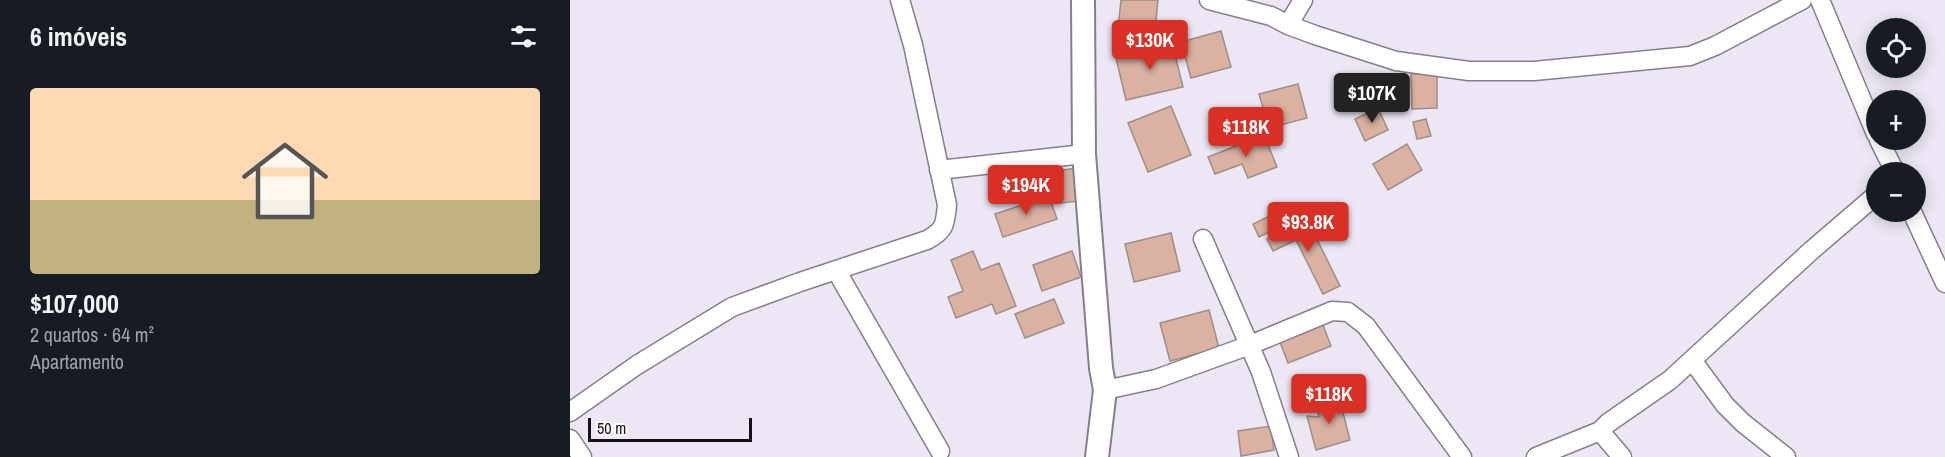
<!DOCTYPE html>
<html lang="pt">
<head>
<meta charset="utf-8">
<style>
	:root { --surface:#171b24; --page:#242831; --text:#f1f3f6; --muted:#9ea1a6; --accent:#d93025 }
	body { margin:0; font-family:"Archivo Narrow",sans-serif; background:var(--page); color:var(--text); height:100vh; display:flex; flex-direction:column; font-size:22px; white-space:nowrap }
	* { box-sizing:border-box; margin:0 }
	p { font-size:20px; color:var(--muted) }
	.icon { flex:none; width:33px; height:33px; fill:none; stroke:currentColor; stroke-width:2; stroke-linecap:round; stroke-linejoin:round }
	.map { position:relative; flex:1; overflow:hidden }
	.drawer { display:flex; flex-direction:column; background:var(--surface); width:570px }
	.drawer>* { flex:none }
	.buttons { position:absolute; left:1296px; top:18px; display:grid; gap:12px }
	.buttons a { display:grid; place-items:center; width:60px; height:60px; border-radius:50%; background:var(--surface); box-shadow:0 3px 15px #0003; font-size:30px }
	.scale { position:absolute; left:18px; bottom:15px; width:164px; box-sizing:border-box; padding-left:6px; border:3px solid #131116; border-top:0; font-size:16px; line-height:21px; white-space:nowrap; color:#131116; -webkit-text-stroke:4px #fff; paint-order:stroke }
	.price { position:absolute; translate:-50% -51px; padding:0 14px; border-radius:6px; background:var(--accent); color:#fff; font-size:20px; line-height:39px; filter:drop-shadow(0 2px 3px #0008) }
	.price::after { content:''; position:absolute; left:50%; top:36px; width:18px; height:14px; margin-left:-9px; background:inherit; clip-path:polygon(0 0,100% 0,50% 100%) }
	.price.active { background:#222; color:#fff }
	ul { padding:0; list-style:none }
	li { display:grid; align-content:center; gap:12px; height:318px; padding:0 30px }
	li span { display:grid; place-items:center; height:186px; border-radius:6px; color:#555 }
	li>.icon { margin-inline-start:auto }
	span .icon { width:108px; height:108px; fill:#fffc; stroke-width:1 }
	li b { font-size:26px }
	h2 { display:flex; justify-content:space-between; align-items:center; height:72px; padding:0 30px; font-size:26px }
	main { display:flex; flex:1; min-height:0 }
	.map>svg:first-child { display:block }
</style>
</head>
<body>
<main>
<section class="drawer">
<h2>6 imóveis<svg class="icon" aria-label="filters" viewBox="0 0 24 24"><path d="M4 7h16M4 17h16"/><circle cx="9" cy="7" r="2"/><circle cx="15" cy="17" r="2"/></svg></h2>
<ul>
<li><span style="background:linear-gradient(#ffd9b3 60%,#c2b280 0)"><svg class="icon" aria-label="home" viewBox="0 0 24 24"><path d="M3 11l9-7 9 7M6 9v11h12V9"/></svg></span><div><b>$107,000</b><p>2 quartos · 64 m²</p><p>Apartamento</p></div></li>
</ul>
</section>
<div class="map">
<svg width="1375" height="457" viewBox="0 0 1375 457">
	<rect width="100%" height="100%" fill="#ede7f5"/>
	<path fill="#dbb1a1" stroke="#9d8e88" stroke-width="1.5" d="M551,0H588L585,32L548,28Z
		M651,31L661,67L621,78L611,42Z
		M600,35L613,87L556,100L546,58L588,48L592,37Z
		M841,74H867V108L842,109Z
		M728,84L737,118L699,128L689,94Z
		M601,106L621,155L578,172L558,123Z
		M808,108L818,130L795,141L785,119Z
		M856,119L861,136L847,139L843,122Z
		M694,135L707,167L678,178L672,164L645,174L638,157Z
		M837,144L852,170L818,190L803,164Z
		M513,167L518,200L491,203L487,171Z
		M479,196L487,219L433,237L425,214Z
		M708,212L714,225L689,237L683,224Z
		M737,219L770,286L753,294L726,240L703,251L697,239Z
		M601,233L610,271L564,282L555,244Z
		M403,251L411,270L429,263L446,306L426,314L422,304L386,318L378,297L393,291L381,260Z
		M502,251L511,277L472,291L463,265Z
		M484,299L494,323L455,338L445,314Z
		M639,310L649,348L600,361L590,323Z
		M751,320L761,346L718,363L708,337Z
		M769,397L780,440L746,450L737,416L749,417L745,404Z
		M701,426L704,450L671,456L668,431Z"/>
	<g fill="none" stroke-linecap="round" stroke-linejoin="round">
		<defs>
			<path id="minor" d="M639,0L701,16L718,25L745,35L826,61L899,71H964L1120,56L1145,46L1232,0
				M1250,0L1306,134
				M718,25L733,0
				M1309,140L1325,172
				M369,170L514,154
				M1342,212L1375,283
				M633,239L691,372L719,457
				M266,270L370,451
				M1122,360L1155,405L1173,423L1216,457
				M535,390L586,379L680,345L762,311L778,312L796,326L892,457
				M0,412L67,365L162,307L230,282L357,240C375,230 375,225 377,205L343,45L330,0
				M1030,431L1052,457
				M0,439L12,457
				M966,457L1030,431L1038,423L1100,380L1242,250L1306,195"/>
			<path id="tertiary" d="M513,0L514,154L531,368L535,390L527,457"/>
		</defs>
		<use href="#minor" stroke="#857f8d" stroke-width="21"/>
		<use href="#tertiary" stroke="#857f8d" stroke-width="26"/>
		<use href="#minor" stroke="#fff" stroke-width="18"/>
		<use href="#tertiary" stroke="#fff" stroke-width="22"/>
	</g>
</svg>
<div class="buttons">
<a><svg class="icon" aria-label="locate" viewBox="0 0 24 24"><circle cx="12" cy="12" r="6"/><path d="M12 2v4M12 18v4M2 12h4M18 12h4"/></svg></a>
<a>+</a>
<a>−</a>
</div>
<div class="scale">50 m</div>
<b class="price" style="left:580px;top:71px">$130K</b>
<b class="price active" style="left:802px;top:124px">$107K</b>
<b class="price" style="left:676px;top:158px">$118K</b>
<b class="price" style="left:456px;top:216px">$194K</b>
<b class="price" style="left:738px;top:253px">$93.8K</b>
<b class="price" style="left:759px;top:425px">$118K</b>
</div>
</main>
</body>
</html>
